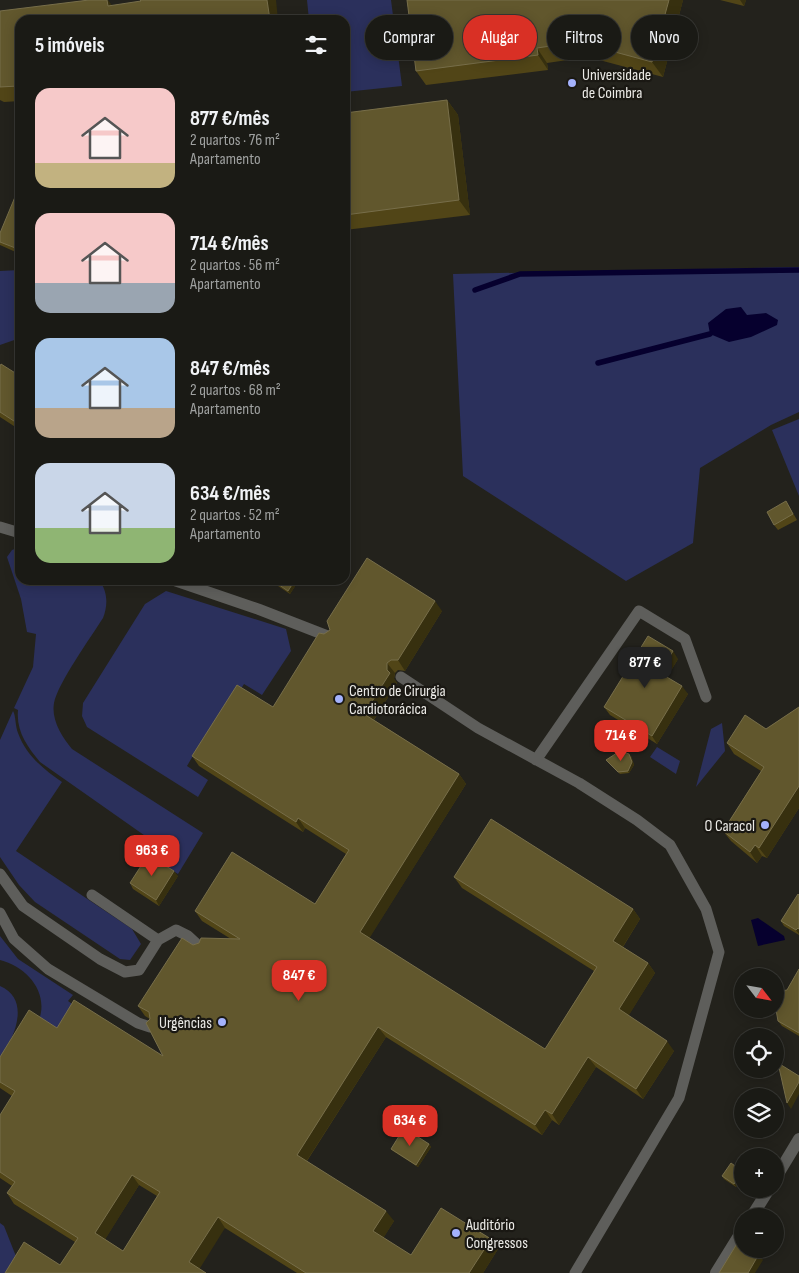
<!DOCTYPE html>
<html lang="pt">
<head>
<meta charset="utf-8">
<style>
	:root { --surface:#1a1a15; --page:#272722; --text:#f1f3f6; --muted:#9fa1a0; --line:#383834; --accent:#d93025 }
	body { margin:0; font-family:"Sofia Sans Condensed",sans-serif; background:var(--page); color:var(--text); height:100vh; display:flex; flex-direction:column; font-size:19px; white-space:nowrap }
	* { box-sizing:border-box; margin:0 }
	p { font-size:16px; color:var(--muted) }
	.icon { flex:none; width:28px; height:28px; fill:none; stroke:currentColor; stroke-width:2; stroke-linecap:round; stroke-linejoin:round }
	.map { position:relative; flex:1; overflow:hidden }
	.sheet { position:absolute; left:15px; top:15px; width:335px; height:570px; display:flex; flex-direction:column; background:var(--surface); border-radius:15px; box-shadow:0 2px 12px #0003,0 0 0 1px var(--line) }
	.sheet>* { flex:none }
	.guide { position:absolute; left:365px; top:15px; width:359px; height:45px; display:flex; gap:10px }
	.needle { width:32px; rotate:121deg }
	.controls { position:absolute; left:734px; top:968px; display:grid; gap:10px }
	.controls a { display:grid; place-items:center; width:50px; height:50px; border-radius:50%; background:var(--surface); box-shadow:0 2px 12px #0003,0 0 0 1px var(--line); font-size:25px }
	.price { position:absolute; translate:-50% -42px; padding:0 11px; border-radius:10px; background:var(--accent); color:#fff; font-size:16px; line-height:32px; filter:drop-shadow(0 1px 2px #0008) }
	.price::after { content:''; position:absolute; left:50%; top:30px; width:15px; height:11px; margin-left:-8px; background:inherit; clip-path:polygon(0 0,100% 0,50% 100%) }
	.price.selected { background:#222; color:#fff }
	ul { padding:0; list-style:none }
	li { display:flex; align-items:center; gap:15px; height:125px; padding:0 20px }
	li span { display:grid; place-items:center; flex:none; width:140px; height:100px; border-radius:15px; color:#555 }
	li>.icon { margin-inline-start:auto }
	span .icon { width:60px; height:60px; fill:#fffc; stroke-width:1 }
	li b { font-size:21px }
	h2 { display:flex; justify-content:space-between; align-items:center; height:60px; padding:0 20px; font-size:21px }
	.chip { padding:0 18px; border-radius:22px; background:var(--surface); box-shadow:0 2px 12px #0003,0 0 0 1px var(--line); font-size:18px; line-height:45px }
	.chip.selected { background:var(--accent); color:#fff }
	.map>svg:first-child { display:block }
</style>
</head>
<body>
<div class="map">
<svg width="799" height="1273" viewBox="0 0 799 1273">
	<rect width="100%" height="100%" fill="#23221c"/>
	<path fill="#2b305c" d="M307,0H391L402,86L345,92V20H309Z
		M799,267V412L771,425L700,468L693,543L626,581L463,476L453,274Z
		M20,270V338L0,345V271Z
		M799,419V496L772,430Z
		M20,547V580H99C108,592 108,605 103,618C91,637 58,683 54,703C51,720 62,737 72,749L203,833L178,874L155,860L151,840L40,762C27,746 16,731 18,710L14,708L33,667L36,634L27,632L21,599L7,557L12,550Z
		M166,591L286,629L291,651L262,695L244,684L198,756L194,754L187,766L208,780L198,797L87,727L82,716L83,703L145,604Z
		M13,711C16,716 15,726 18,733C26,755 43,769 62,782L16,851L132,929L141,944L130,960L120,959L35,902L19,885L0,857V740Z
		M722,723L725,751L696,787L711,729Z
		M657,747L680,761L676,774L650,757Z
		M0,936L18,959L73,995L68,1001L75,1006L58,1033L39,1020C49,992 27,967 0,960Z
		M0,986C31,999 15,1038 0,1057Z
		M0,1223L4,1226L19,1264L13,1273H0Z"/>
	<path fill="#06002e" d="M741,307L747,315L766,313L778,320L777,325L751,337L729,342L710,334L708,323L726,309Z
		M758,918L784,936L785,940L758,946L751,920Z"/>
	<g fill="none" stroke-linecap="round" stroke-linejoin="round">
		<path stroke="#06002e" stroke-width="5.5" d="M475,290L520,274L799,270
			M598,363L710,334"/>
		<path stroke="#5e5e5b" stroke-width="11" d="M0,527L20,533
			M173,580L258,609L330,637
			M401,677L478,728L579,783L637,820L670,845L706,909L719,952L679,1098L575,1273
			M536,760L639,611L685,639L706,697
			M0,874L23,906L100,959L125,972L139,970L158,940L176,930L188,936L201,948
			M92,895L158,940
			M0,913L14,939L48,969L138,1023L150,1027"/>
		<path stroke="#5e5e5b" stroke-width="12" d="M775,1179L799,1139
			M752,1216L769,1189
			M716,1273L742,1231"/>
	</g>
	<path fill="#514517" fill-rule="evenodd" d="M276,0L20,20V101L4,102L0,100V11Z
		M407,0H683L663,77L588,57L547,63L548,70L426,85L416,71Z
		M720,0H746L744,6Z
		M447,100L458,115L470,215L345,230V113Z
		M20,199V254L0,245V233Z
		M0,366L20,376V430L0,417Z
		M786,501L797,520L778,530L774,525Z
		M277,580H299L290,594L278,586L275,582Z
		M442,611L405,671L398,670L395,673L394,679L397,683L374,720L459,774L466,784L369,938L545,1049L594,971L462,888L454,877L633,909L640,919L623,947L648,963L655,973L628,1016L674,1051L643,1099L596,1067L559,1125L552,1120L542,1135L386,1037L307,1161L394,1221L383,1238L411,1255L498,1249L483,1273H297L225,1228L60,1265L75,1242L14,1204L7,1193L12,1186L0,1178V1115L12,1096L0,1088V1057L57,1028L163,1056L150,1019L145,1016L138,1006L193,945L231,939L202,921L195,911L315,904L346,854L305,828L303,832L199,766L192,756L273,707L324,634ZM139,1185L157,1196L123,1251L105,1239Z
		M678,659L667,677L688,694L657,744L610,715L604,707Z
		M799,707V808L767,858L762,856L757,863L731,841L723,831L761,771L734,754L727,743L766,729Z
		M631,756L634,765L629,773L620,774L606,760Z
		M178,876L159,906L133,889L130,883Z
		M799,895V935L784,926L781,921Z
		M799,969V1036L782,1026L778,1021L787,990Z
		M429,1144L431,1147L418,1167L393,1151L391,1149Z
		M742,1171V1179L736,1187L724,1179L722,1176Z"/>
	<path fill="#37300f" d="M107,0H108L117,12L108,6Z
		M267,0H276L278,20H270Z
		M669,0H683L663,77L652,62Z
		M740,0H746L744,6Z
		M537,48L547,63L548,70L538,55Z
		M447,100L458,115L470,215L459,200Z
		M295,580H299L290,594L288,591Z
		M435,601L442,611L405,671L398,660Z
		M673,651L678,659L665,681L660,673Z
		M387,663L395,673L394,679L397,683L371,724L364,714L387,670Z
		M682,686L688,694L657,744L652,736Z
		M629,754L631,756L634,765L629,773L628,771Z
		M459,774L466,784L367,942L360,932Z
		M799,786V808L767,858L759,848Z
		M298,818L305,828L303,832L296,822Z
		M755,845L762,856L757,863L750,852Z
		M174,871L178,876L159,906L156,900Z
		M633,909L640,919L620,951L613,941Z
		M798,928L799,930V934L796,930Z
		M648,963L655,973L626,1020L619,1009Z
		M378,1027L386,1037L304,1165L297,1155Z
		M667,1041L674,1051L643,1099L636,1089Z
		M588,1057L596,1067L559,1125L552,1114Z
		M799,1082V1094L791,1109L787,1103Z
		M545,1110L552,1120L542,1135L535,1125Z
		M429,1144L431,1147L418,1167L416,1165Z
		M742,1173V1179L736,1187L734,1184Z
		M132,1175L139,1185L103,1243L95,1233Z
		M386,1211L394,1221L381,1242L373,1231Z
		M218,1217L225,1228L197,1273L189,1262Z
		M491,1239L498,1249L483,1273H469Z
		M759,1254L763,1260L755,1273H748Z"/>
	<path fill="#61572d" stroke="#776e4a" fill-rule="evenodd" d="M89,0H107L108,6L141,1L140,0H267L270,20H20V95L18,86L0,87V11Z
		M407,0H669L652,62L578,42L537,48L538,55L416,71Z
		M447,100L459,200L345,215V113Z
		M15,197L20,199V245L18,249L0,242V233Z
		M1,364L20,376V425L0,412V366Z
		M786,501L793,514L774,525L767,512Z
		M367,558L435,601L398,660H391L387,663V670L390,673L364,714L459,774L360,932L545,1049L597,967L454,877L491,819L633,909L613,941L648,963L619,1009L667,1041L636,1089L588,1057L552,1114L545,1110L535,1125L378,1027L297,1155L386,1211L373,1231L411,1255L441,1208L491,1239L469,1273H306L218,1217L189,1262L206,1273H5L24,1242L60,1265L78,1238L7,1193L15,1182L0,1172V1115L15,1091L0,1082V1057L29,1010L57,1028L74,1000L163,1056L146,1023L150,1019L149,1012L138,1006L182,938L193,945L199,943L201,938L240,939L195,911L232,852L315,904L349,850L298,818L296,822L192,756L237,685L273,707L319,633L324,634L330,630L327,621ZM132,1175L160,1192L123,1251L95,1233Z
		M277,580H295L288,591L275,582Z
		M648,636L673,651L660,673L682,686L652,736L604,707Z
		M799,707V786L759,848L755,845L750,852L723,831L764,767L727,743L745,715L766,729Z
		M620,751L629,754L632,762L628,771L618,772L606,760Z
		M148,855L174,871L156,900L130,883Z
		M798,894L799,895V929L798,928L796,930L781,921Z
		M799,969V1033L778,1021L775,1004V992L787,990Z
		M778,1063L799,1076V1082L787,1103Z
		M404,1128L429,1144L416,1165L391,1149Z
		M731,1163L742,1171V1173L734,1184L722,1176Z
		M738,1242L742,1245V1249H749L759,1254L748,1273H719Z"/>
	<g fill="#a4b2fc" stroke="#1a1813" stroke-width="2">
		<circle cx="572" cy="83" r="5"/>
		<circle cx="339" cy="699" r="5"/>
		<circle cx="765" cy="825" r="5"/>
		<circle cx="222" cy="1022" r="5"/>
		<circle cx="456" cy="1233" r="5"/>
	</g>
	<g text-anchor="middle" stroke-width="4.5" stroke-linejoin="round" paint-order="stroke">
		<g font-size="16" fill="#ebeae6" stroke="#1a1813" text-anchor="start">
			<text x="582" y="80">Universidade<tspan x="582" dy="18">de Coimbra</tspan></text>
			<text x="349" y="696">Centro de Cirurgia<tspan x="349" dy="18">Cardiotorácica</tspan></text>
			<text x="755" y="831" text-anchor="end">O Caracol</text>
			<text x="212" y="1028" text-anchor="end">Urgências</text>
			<text x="466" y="1230">Auditório<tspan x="466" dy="18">Congressos</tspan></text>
		</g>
	</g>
</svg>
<div class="controls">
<a><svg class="needle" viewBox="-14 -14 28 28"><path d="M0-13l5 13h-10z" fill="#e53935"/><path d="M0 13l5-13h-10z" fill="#9fa1a0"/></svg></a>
<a><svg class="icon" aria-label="locate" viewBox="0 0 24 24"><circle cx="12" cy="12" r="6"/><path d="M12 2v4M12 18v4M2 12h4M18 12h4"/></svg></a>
<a><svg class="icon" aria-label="layers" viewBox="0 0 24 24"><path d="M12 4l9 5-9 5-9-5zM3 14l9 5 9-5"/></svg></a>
<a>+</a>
<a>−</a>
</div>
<b class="price selected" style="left:645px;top:689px">877 €</b>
<b class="price" style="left:621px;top:762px">714 €</b>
<b class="price" style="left:152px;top:877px">963 €</b>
<b class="price" style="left:299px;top:1002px">847 €</b>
<b class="price" style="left:410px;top:1147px">634 €</b>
<div class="guide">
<a class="chip">Comprar</a>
<a class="chip selected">Alugar</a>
<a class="chip">Filtros</a>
<a class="chip">Novo</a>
</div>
<section class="sheet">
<h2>5 imóveis<svg class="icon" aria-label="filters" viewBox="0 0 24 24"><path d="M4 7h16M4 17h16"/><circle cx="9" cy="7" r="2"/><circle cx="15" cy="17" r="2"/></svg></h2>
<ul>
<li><span style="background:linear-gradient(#f6c9c9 75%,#c2b280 0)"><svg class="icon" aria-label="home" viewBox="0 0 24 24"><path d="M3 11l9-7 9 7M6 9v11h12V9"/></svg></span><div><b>877 €/mês</b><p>2 quartos · 76 m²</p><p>Apartamento</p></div></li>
<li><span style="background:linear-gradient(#f6c9c9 70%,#9aa5b1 0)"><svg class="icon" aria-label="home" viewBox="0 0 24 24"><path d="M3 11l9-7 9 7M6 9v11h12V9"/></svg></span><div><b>714 €/mês</b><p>2 quartos · 56 m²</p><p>Apartamento</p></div></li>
<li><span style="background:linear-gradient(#a9c7e8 70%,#b9a48a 0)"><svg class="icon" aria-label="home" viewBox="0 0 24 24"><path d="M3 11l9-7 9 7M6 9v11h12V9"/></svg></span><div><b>847 €/mês</b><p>2 quartos · 68 m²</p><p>Apartamento</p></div></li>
<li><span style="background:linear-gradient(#c9d6e8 65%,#8fb573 0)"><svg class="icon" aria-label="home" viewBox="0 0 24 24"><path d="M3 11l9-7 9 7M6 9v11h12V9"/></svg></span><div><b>634 €/mês</b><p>2 quartos · 52 m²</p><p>Apartamento</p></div></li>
</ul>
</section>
</div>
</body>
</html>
